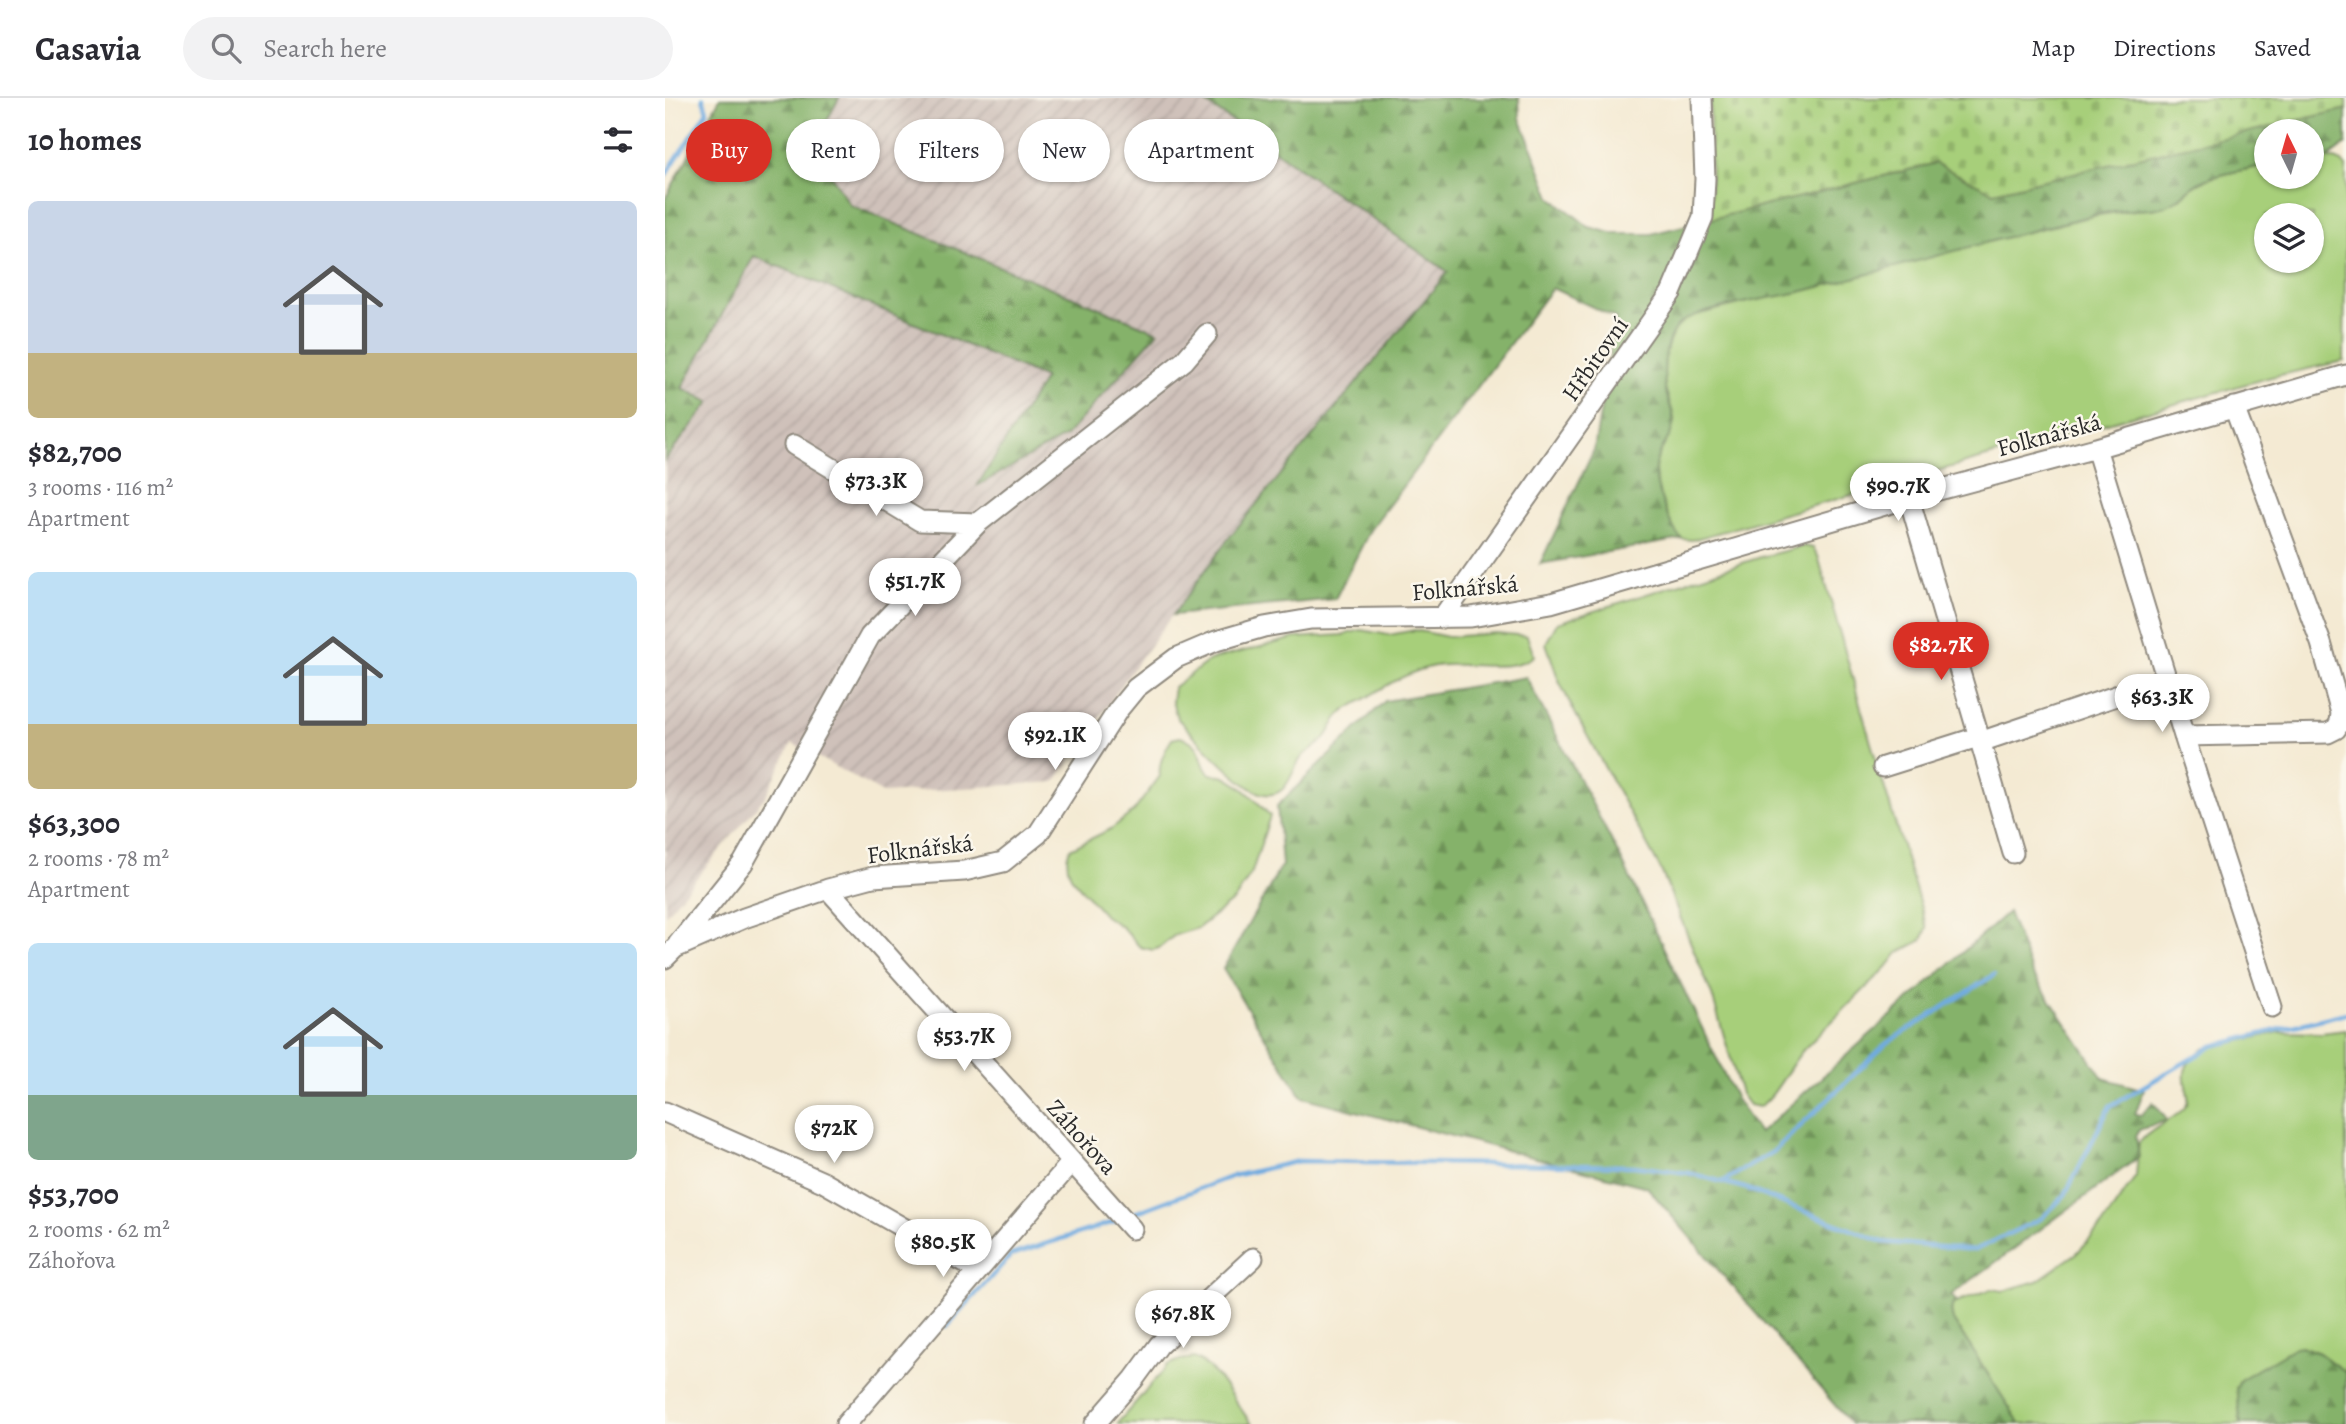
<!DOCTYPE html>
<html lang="en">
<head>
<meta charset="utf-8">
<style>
	:root { --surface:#fff; --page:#f2f2f3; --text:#2b2b33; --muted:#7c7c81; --line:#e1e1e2; --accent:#d93025 }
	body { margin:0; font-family:Alegreya,serif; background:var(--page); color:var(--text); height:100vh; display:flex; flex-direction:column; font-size:26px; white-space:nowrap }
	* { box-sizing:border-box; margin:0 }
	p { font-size:23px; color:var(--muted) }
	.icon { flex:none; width:38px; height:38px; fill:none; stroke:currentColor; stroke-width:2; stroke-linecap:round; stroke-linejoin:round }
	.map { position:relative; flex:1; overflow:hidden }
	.side { display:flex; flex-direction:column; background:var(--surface); width:665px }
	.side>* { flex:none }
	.hud { position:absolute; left:21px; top:21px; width:665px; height:63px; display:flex; gap:14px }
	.needle { width:46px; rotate:355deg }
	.buttons { position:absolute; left:1589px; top:21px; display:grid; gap:14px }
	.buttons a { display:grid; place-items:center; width:70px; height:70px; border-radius:50%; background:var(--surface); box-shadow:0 2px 5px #0004; font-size:35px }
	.price { position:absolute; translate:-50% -60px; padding:0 16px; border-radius:24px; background:#fff; color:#222; font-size:23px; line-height:46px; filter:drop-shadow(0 2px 4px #0008) }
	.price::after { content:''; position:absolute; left:50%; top:42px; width:21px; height:16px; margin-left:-10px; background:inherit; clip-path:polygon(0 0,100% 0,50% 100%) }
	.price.current { background:var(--accent); color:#fff }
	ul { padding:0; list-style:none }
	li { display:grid; align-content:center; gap:14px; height:371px; padding:0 28px }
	li span { display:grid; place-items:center; height:217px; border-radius:10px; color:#555 }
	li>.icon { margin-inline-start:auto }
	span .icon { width:126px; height:126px; fill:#fffc; stroke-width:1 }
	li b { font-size:30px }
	h2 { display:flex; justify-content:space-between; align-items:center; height:84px; padding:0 28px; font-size:30px }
	.chip { padding:0 24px; border-radius:32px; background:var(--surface); box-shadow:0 2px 5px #0004; font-size:24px; line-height:63px }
	.chip.current { background:var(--accent); color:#fff }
	header { display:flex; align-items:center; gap:42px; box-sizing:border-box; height:98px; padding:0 35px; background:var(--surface); border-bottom:2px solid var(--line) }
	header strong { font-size:33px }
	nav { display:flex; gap:38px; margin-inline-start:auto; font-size:24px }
	.search { width:490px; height:63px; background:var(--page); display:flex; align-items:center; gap:18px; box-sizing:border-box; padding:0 24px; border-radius:38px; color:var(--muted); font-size:26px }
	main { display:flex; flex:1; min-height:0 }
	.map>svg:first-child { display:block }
</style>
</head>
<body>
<header>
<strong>Casavia</strong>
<div class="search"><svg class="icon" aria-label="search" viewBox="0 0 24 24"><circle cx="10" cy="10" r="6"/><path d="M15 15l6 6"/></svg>Search here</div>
<nav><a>Map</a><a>Directions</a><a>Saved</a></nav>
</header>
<main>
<section class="side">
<h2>10 homes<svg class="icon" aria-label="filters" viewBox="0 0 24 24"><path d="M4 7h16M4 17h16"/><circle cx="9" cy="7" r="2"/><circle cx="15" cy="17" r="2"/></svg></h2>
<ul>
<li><span style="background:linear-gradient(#c9d6e8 70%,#c2b280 0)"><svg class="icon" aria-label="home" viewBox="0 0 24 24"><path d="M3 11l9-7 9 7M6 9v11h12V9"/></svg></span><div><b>$82,700</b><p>3 rooms · 116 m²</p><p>Apartment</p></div></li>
<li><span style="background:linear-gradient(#bfe0f5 70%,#c2b280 0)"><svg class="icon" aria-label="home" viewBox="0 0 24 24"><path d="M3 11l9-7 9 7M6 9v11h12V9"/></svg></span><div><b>$63,300</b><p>2 rooms · 78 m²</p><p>Apartment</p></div></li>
<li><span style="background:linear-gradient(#bfe0f5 70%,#7fa58c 0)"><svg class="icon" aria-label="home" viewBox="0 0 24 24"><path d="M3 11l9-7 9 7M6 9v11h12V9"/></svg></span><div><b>$53,700</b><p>2 rooms · 62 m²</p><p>Záhořova</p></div></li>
</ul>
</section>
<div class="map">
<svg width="1681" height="1326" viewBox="0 0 1681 1326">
	<defs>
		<pattern id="industrial-furrows" width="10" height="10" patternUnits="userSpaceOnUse" patternTransform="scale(1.75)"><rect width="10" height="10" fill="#cfc1ba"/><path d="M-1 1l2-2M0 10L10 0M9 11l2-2" fill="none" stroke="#b2a6a0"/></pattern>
		<pattern id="forest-firs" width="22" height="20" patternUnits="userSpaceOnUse" patternTransform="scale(1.75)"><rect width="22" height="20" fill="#85b26a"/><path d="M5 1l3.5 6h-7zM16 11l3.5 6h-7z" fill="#6d9157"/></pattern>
		<pattern id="cemetery-stones" width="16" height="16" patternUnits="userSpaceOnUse" patternTransform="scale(1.75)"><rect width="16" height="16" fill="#a7cf7a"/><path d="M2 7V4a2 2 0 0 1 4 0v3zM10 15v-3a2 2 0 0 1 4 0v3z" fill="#90b26a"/></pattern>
	</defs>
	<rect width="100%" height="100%" fill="#fbf7ec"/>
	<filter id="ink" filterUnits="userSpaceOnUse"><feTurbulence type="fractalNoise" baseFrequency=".0143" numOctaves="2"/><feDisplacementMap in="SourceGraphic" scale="14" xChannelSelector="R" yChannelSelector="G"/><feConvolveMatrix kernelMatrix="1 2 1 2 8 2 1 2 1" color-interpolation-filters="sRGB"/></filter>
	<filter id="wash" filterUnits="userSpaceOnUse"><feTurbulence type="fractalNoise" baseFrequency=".00686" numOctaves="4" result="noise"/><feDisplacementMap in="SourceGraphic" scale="28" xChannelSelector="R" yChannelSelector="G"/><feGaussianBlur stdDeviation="1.57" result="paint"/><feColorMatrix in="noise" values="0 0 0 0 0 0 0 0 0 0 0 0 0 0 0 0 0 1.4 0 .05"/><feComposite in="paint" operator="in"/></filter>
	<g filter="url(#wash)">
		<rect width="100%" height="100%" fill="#f4ead3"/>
		<path fill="url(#industrial-furrows)" d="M174,0H534L784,174L566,437L470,568L390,684L218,695L127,645L100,699L0,817V362L45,304L17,291L89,158L380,280L313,386L492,234L185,107L148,49Z"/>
		<path fill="#a7cf7a" stroke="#697d52" stroke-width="2" fill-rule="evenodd" d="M1670,61L1677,64L1681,69L1679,263L1606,279L1027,442L1017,441L1012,437C1003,419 986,384 991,365C994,352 1011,330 1009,320C1007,309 1002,299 1000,289C997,262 1001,230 1027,218L1423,119C1453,113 1482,113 1510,103C1520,99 1526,88 1537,83C1556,75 1581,72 1601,67V79H1647V62ZM1601,117H1647V163H1601Z
			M1139,448L1148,450L1153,458L1206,645L1262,830L1257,842L1233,855L1222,869L1139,951C1124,968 1111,998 1094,1009L1084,1007L1076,996L1047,897L996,772L911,617L894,583L881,545L892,525L1096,459Z
			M696,532L724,537L750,532L783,539L831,535L862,538L869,558C845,577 795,561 765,569C741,575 719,589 698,602C691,606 681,610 676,616C668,623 666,635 658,642C652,649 643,652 637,659C625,672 625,700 599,696C578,693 529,637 512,620L507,603L509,589L545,562L630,540L678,537Z
			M515,639C542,646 533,666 544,675C548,678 555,677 560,679C578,688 592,703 605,718L587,774L570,801L533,830L510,837L494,850L488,852L475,849L457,829L440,818L407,780L403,770L402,759L405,751L446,731L469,713L495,678C493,666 500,651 507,641Z
			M1681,932V1275L1654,1255L1636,1248L1574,1317L1576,1326H1355L1288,1222L1286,1213L1288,1205L1327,1191L1338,1193L1372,1183L1412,1155L1435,1130L1471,1078L1474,1045C1487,1028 1511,1022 1521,1008C1531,994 1502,974 1539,951L1615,934L1656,935Z
			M529,1260C550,1267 572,1308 587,1326H452L503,1267L515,1262Z"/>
		<path fill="url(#forest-firs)" stroke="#586e4a" stroke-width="2" d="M55,0H174L148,49L185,107L493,234L401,338L312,388L380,280L89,158L17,290L45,304L0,362V101Z
			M534,0H854L855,20L886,99L924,129L950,136H986L1271,65L1328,94L1681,11V46L1661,61L1647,62V33H1601V67C1581,72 1559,75 1539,82C1524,88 1516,102 1500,108C1486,113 1472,111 1458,112C1446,113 1433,116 1421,119C1327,142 1233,169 1139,193C1113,200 1027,210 1012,228C999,243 998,270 1000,289C1002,304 1013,319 1006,335C1001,346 992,355 990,368C988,384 1005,431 1017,441L875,466L929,352L951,220L887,190L705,432L670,501L508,517L566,437L783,174Z
			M861,579L957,763L1071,1001L1094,1035L1343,814L1367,875L1438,980L1479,992L1470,1016L1476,1017L1488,1004L1502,1022L1474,1032L1471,1038L1474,1059L1286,1197L1292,1204L1288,1205L1286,1213L1288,1222L1355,1326H1186L982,1089L637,999L558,871L617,767L612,708L720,603Z
			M1636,1248L1654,1255L1681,1275V1326H1576L1571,1290L1575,1282L1630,1249Z"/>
		<path fill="url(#cemetery-stones)" stroke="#697d52" stroke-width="2" d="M1045,0H1681V11L1328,94L1270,65L1046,121Z"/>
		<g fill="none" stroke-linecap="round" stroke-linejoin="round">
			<path stroke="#6fabe0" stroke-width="4.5" d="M0,78L42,13L38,0
				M1059,1083L1108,1054L1222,945L1329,877
				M464,1117L568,1078L634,1063L969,1068L1024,1075L1080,1090L1218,1144L1310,1152L1377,1120L1400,1097L1445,1008L1548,948L1681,915
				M282,1228L346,1157L452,1123"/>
		</g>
	</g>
	<g filter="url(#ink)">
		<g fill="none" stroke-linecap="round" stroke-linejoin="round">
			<defs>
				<path id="minor" d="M129,347L255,423L313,425
					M1431,350L1519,638L1607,909
					M1244,400L1348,755
					M777,520L1006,195L1038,119L1040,81L1037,0
					M1519,638L1663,635L1671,631L1675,624L1676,615L1656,545L1569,309
					M1315,644L1501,581
					M1218,669L1313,639
					M163,791L467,1131
					M13,846L78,765L205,538L313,425L519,263L542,236
					M0,860L10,850L79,820L163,791L208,779L299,773L338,764L373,736L453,612L471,590L511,560L551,543L599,529L646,521L806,519L886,505L1244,400L1431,350L1681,277
					M0,1014L158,1084L312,1172
					M181,1326L406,1065
					M430,1326L469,1281L494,1247L588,1160"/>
			</defs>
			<use href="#minor" stroke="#908a7f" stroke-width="23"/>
			<use href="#minor" stroke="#fff" stroke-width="19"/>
		</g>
	</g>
	<g text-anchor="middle" stroke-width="5" stroke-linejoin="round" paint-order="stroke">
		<g font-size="24" fill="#2b2b2b" stroke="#fbf7ec">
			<text transform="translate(930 261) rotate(-55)" y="8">Hřbitovní</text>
			<text transform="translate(1384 337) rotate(-15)" y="8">Folknářská</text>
			<text transform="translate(800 490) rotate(-5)" y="8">Folknářská</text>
			<text transform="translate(255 751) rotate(-7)" y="8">Folknářská</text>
			<text transform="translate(417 1039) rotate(48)" y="8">Záhořova</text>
		</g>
	</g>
</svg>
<div class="buttons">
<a><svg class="needle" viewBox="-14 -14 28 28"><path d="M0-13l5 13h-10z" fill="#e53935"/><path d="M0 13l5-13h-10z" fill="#7c7c81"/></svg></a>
<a><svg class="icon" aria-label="layers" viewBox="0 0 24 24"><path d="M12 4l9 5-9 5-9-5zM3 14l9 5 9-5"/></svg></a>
</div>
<b class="price" style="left:211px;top:420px">$73.3K</b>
<b class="price" style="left:1233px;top:425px">$90.7K</b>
<b class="price" style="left:250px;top:520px">$51.7K</b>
<b class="price current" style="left:1276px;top:584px">$82.7K</b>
<b class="price" style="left:1497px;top:636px">$63.3K</b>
<b class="price" style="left:390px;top:674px">$92.1K</b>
<b class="price" style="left:299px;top:975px">$53.7K</b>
<b class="price" style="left:169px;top:1067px">$72K</b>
<b class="price" style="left:278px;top:1181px">$80.5K</b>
<b class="price" style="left:518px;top:1252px">$67.8K</b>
<div class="hud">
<a class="chip current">Buy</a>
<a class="chip">Rent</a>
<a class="chip">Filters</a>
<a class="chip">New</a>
<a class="chip">Apartment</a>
</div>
</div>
</main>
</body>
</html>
